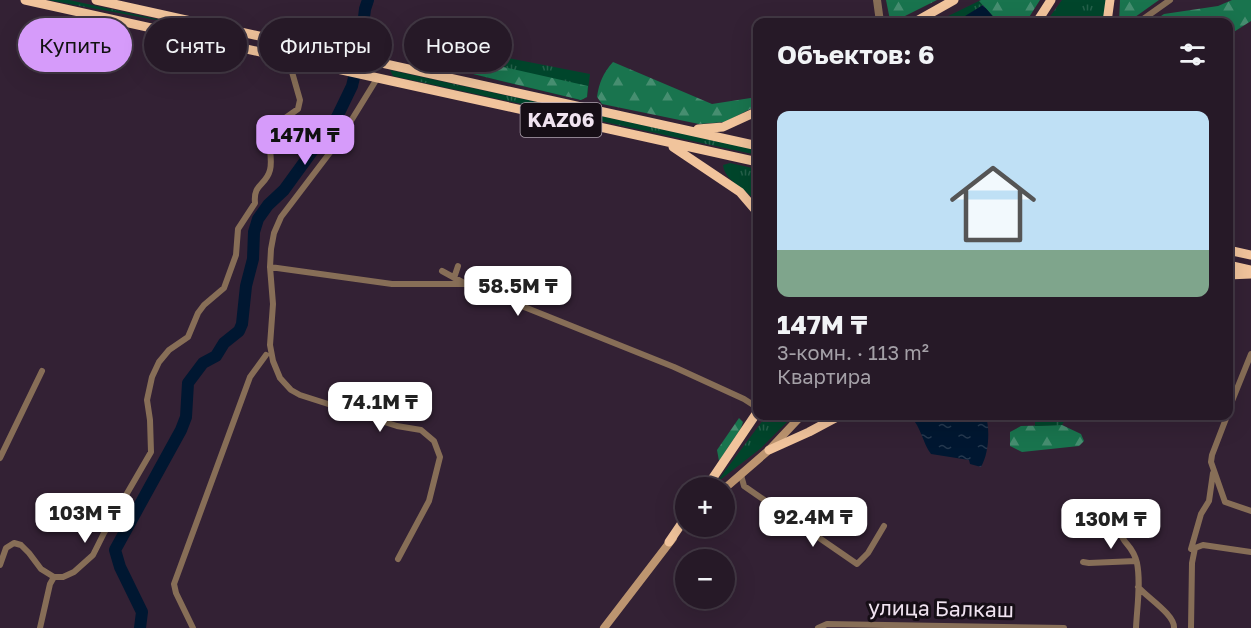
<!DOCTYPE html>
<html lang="ru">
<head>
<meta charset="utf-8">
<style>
	:root { --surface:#261927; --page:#2e222f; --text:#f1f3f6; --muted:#a4a0a7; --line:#423844; --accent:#d69bfa }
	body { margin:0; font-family:"Golos Text",sans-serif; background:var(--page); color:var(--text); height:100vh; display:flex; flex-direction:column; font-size:22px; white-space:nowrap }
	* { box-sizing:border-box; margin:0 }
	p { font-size:20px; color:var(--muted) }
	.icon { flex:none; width:33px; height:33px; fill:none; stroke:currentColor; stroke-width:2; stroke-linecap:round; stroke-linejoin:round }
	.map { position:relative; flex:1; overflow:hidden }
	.side { position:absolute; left:753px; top:18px; width:480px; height:402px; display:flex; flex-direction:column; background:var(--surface); border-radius:12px; box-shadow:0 6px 24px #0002,0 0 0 2px var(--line) }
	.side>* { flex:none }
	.top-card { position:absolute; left:18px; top:18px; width:570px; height:54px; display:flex; gap:12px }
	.tools { position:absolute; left:675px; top:477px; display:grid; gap:12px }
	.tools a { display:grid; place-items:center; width:60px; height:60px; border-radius:50%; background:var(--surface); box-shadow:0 6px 24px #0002,0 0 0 2px var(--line); font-size:30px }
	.price { position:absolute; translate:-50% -51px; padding:0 14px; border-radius:12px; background:#fff; color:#222; font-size:20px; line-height:39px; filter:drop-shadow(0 2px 3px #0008) }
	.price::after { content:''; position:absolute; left:50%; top:36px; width:18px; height:14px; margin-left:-9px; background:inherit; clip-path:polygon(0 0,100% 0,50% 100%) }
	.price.on { background:var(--accent); color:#111 }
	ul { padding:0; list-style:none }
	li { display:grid; align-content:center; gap:12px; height:318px; padding:0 24px }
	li+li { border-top:2px solid var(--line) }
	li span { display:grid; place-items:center; height:186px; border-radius:12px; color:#555 }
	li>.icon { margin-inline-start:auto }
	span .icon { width:108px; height:108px; fill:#fffc; stroke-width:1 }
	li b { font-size:26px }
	h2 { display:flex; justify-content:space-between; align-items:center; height:72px; padding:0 24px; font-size:26px }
	.pill { padding:0 21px; border-radius:27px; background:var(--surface); box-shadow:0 6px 24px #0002,0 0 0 2px var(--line); font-size:21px; line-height:54px }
	.pill.on { background:var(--accent); color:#111 }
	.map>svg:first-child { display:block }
</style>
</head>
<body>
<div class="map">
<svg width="1251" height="628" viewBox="0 0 1251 628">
	<defs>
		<pattern id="grass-tufts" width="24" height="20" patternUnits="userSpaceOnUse" patternTransform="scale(1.5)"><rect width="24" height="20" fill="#00452b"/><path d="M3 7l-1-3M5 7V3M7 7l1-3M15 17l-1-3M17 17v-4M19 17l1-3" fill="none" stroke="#26604a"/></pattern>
		<pattern id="forest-firs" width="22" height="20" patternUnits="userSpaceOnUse" patternTransform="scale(1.5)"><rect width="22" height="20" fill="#19744e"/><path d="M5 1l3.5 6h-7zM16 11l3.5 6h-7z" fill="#468e70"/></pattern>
		<pattern id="wetland-marsh" width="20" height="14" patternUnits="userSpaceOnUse" patternTransform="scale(1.5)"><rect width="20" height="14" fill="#00452b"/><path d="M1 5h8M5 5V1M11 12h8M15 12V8" fill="none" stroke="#26604a"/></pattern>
		<pattern id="water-ripples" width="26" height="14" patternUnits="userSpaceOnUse" patternTransform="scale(1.5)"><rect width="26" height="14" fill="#001731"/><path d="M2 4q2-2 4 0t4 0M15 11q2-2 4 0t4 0" fill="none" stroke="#26394f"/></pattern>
	</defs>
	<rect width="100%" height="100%" fill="#332134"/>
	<path fill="url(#grass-tufts)" d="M48,0H69L184,25Z
		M1062,0H1106L1105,22H1046Z
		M979,1L983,5L966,16V22H936Z
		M487,54L590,74L587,97L581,100L473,74Z
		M390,70L757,150V155L393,76Z
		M730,163L757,169V204C749,189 725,183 723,165Z
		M766,416H793L760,449L716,483Z"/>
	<path fill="url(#forest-firs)" d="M886,0H937L893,22L890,20Z
		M981,0H1040L1026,22H998L979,1Z
		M1120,0H1159L1128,22H1119Z
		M1232,0H1251V21L1229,35L1228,22H1152L1164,14L1218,6Z
		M481,62L588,86L587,97L581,100L473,74Z
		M613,62L712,104L757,97L758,105L725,122L699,124L602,104L597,97C599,83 603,73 613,62Z
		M739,418L743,422L741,428L719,461L717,450Z
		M1062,425L1081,434L1084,441L1079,446L1022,452L1010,446V432L1021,426Z"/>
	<path fill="url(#wetland-marsh)" d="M1035,416H1067L1062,425L1035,426Z"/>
	<path fill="url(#water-ripples)" d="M983,5L998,22H966L965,16Z
		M910,416H986C990,430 989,453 981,467L970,464L969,460L931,454C922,442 922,428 910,416Z"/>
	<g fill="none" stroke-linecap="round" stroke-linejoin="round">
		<path stroke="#001731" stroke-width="12" d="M140,628L142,612L120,567L115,550L181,430L186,417L188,383L203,363L216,356L224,343L239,331L242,324L246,286L253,259L254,232L258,219L268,205L284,190L337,117L352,86L360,52L365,9L368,0"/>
		<path stroke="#876e57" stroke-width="6" d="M1139,22L1170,0
			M378,77L338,142L281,217L274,233L271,249L270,267L273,304L270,345L273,361L280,378L291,390L300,395L397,426L421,430L434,441L440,457L429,501L398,559
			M270,267L392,284H467L674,367L744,399L758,408
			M442,271L464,283
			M454,278L458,266
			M1228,411L1251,354
			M1227,416L1212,455L1211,462L1225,502L1251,511
			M0,458L42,371
			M741,475L744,486L857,564L868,553L884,526
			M1125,513C1113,546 1131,537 1137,563C1141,583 1137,607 1136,628
			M1191,549L1201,514L1209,501L1213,473
			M1083,562L1089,563L1136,561
			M0,565L6,548L14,543L21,545L29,553L41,569L54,577H63L74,572L93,555L104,533L151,452L150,420L147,400L152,377L159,362L169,350L188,337L198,313L204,305L224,288L236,255L238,229L255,203C253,183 266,186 270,170C273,159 268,145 269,132L271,128L298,109L300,100L288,58
			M1138,587C1148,598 1175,615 1174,628
			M40,628L50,584L54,577
			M193,628L176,593L174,584L250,377L266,355
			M818,628L827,624L1064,628
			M1191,628L1192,563L1195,548L1203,545L1251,552"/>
		<path stroke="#876e57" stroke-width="8" d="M877,0L880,22"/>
		<path stroke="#bd9570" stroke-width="8" d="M724,489L769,450L801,416
			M604,628L673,538"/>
		<path stroke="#f1c49c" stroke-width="9" d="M25,0C270,52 513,110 758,162
			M96,0L758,146
			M915,22L954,0
			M1037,22L1051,0
			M1107,22L1110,0
			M698,129L723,127L758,111
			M673,147L740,192L758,213
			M1228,250L1251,255
			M1228,265L1251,270
			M1228,275L1251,274
			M769,450L809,432L839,416
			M706,488L758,411
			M669,542L686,517"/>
	</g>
	<g text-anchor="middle" stroke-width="6" stroke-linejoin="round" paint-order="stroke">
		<rect fill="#160e16" stroke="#afa3af" stroke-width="1.5" x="520.5" y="103" width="81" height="34" rx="4.5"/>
		<g font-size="20" font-weight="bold" fill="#f0e3f0">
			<text x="561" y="127">KАZ06</text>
		</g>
		<g font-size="21" fill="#f0e3f0" stroke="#160e16">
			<text transform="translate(941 609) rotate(1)" y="7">улица Балкаш</text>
		</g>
	</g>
</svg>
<div class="tools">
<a>+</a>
<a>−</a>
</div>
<b class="price on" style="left:305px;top:166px">147M ₸</b>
<b class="price" style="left:518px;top:317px">58.5M ₸</b>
<b class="price" style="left:380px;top:433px">74.1M ₸</b>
<b class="price" style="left:85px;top:544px">103M ₸</b>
<b class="price" style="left:813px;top:548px">92.4M ₸</b>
<b class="price" style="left:1111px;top:550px">130M ₸</b>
<div class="top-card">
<a class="pill on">Купить</a>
<a class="pill">Снять</a>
<a class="pill">Фильтры</a>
<a class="pill">Новое</a>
</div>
<section class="side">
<h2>Объектов: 6<svg class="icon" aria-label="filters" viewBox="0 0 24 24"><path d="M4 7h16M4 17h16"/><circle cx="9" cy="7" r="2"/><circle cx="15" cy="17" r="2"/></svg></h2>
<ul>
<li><span style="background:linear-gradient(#bfe0f5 75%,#7fa58c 0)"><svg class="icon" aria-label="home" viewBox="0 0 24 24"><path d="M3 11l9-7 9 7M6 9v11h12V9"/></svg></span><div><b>147M ₸</b><p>3-комн. · 113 m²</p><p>Квартира</p></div></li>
</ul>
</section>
</div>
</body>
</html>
